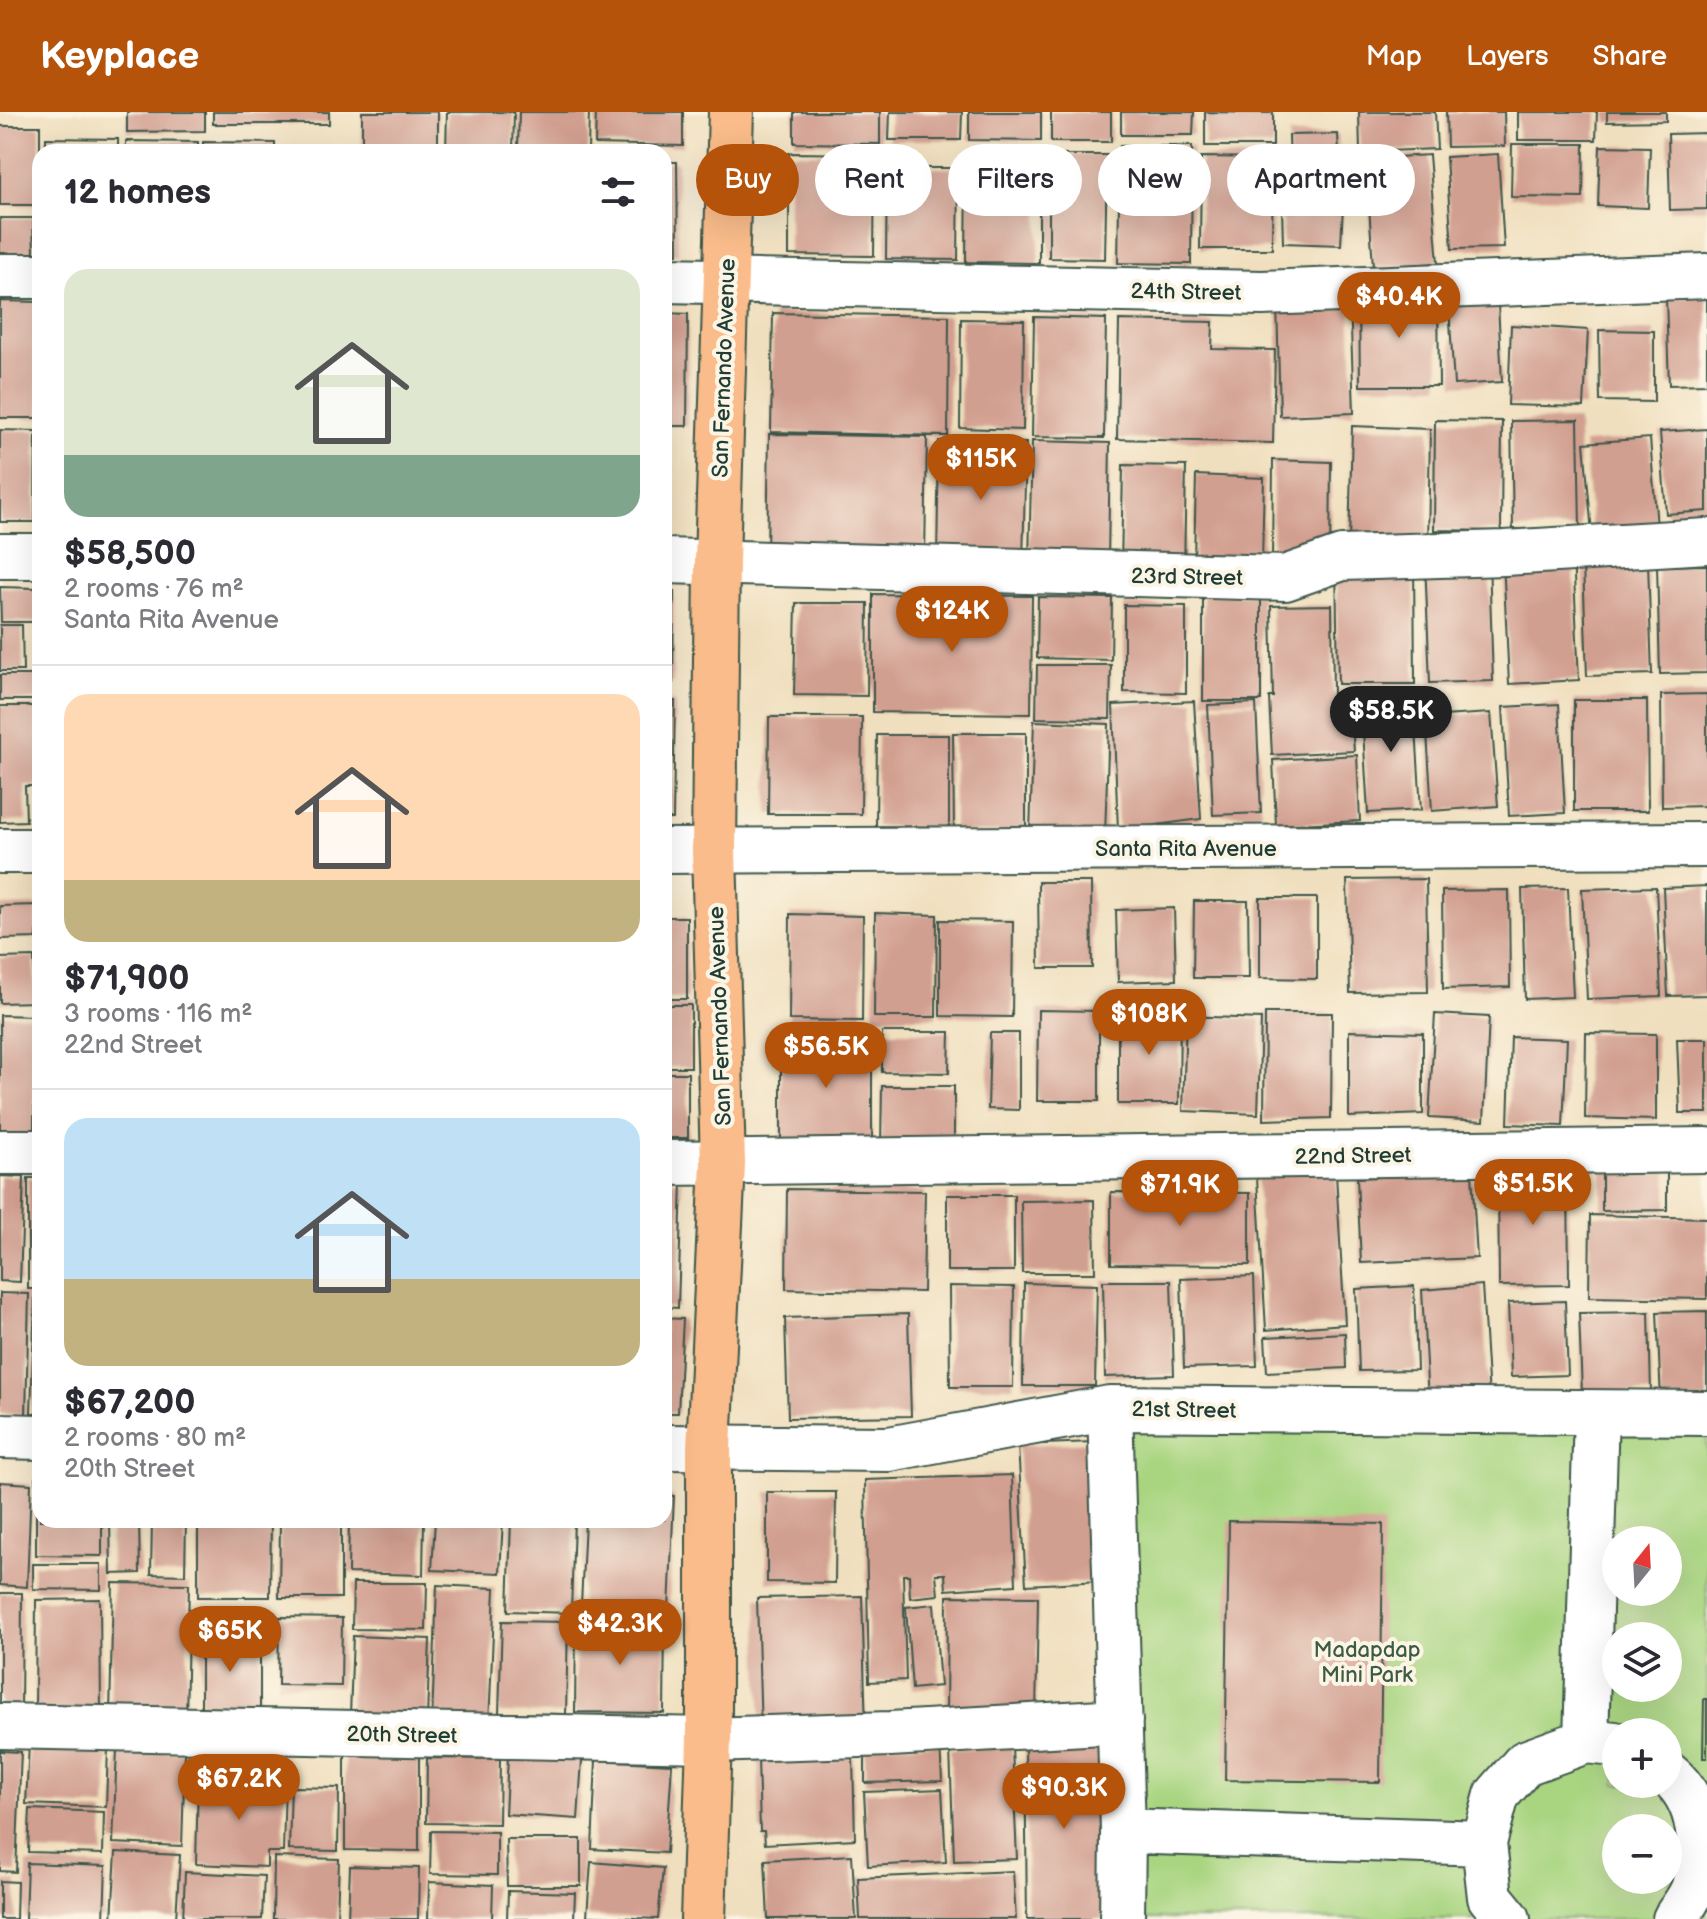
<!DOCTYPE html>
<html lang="en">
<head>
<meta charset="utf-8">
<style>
	:root { --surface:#fff; --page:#f7f7f7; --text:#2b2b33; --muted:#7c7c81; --line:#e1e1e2; --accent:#b45309 }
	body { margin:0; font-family:"Balsamiq Sans",sans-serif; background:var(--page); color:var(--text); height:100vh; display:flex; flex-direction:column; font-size:30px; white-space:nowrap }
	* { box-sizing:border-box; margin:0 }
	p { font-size:26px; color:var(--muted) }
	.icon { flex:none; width:44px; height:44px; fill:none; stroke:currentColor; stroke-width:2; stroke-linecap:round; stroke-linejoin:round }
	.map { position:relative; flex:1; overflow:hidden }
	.drawer { position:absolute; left:32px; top:32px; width:640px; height:1384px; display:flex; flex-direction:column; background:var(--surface); border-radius:24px; box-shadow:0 8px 32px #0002 }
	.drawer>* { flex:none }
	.top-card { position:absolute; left:696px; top:32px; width:760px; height:72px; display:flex; gap:16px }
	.needle { width:52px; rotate:18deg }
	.buttons { position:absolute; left:1602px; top:1414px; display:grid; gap:16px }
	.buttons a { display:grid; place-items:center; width:80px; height:80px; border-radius:50%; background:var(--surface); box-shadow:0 8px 32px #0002; font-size:40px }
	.price { position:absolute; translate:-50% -68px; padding:0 18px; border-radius:28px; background:var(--accent); color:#fff; font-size:26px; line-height:52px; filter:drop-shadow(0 2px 4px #0008) }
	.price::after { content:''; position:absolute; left:50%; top:48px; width:24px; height:18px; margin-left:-12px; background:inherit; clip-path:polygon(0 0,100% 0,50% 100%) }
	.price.selected { background:#222; color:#fff }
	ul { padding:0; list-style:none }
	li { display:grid; align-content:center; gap:16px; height:424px; padding:0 32px }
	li+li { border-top:2px solid var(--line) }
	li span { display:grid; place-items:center; height:248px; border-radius:24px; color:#555 }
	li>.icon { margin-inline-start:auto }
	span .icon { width:144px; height:144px; fill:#fffc; stroke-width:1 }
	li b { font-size:34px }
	h2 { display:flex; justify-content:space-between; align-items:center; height:96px; padding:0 32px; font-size:34px }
	.pill { padding:0 28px; border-radius:36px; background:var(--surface); box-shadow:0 8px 32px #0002; font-size:28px; line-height:72px }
	.pill.selected { background:var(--accent); color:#fff }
	header { display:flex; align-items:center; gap:48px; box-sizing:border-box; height:112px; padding:0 40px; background:var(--accent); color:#fff }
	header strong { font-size:38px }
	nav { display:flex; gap:44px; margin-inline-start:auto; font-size:28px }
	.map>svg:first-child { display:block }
</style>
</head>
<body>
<header>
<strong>Keyplace</strong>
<nav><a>Map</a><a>Layers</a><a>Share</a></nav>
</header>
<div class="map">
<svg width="1707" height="1807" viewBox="0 0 1707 1807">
	<rect width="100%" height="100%" fill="#fcf5e5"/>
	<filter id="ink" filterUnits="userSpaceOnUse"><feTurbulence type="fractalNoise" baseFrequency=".0125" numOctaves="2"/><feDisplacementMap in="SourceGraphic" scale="16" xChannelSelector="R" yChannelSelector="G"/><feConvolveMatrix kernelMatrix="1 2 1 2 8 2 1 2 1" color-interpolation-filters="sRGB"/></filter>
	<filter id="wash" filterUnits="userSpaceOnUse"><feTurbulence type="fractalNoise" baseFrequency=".006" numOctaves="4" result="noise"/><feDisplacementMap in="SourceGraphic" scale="32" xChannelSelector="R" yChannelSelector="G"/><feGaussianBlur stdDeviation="1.8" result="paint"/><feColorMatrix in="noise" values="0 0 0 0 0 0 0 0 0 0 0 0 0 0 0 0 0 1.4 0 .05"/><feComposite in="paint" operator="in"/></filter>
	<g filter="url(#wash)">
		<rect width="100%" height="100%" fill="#f0dfbe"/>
		<path fill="#a9d581" stroke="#64895a" stroke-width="2" fill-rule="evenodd" d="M1110,1296L1707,1301V1807H1115ZM1616,1428H1668V1480H1616ZM1616,1524H1668V1576H1616ZM1616,1620H1668V1672H1616ZM1616,1716H1668V1768H1616Z"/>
		<g id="blocks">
			<path fill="#d19f90" d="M127,0H205V19L127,20Z
				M213,0H329V12H213Z
				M362,0H438V33H362Z
				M447,0H514L513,40L446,39Z
				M519,0H589L588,40L518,38Z
				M596,0H683V34L595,32Z
				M794,0H880V32L794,31Z
				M890,0H962L961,28H889Z
				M969,0H1041V29L969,28Z
				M1051,0H1111V30H1051Z
				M1121,0H1194L1193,23H1121Z
				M1205,0L1273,1V34H1205Z
				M1359,0H1435L1437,37L1360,40Z
				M1446,0H1504L1505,34L1447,35Z
				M1518,0H1597L1596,28H1518Z
				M1607,0H1666V9L1607,10Z
				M0,14H40V93H0Z
				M1707,21V97L1670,98L1668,22Z
				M1338,22L1341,85L1291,87L1289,23Z
				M46,26L118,27V40H46Z
				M126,29L198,30V40H126Z
				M203,30L275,31V40H203Z
				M1512,32H1584L1583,86L1511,85Z
				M1120,34H1192L1191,152L1118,151Z
				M1600,34L1650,35L1648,96L1598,94Z
				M282,37H360V40H282Z
				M789,41L875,42L874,144L789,143Z
				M1498,42L1504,136L1452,137L1446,45Z
				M1049,43H1107L1105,147L1049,146Z
				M1429,43L1438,151L1373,155L1366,47Z
				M1201,45L1273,46L1272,137H1200Z
				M664,50H677L678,142H664Z
				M887,56H959L958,148L886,147Z
				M967,58L1039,59V151L966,150Z
				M1343,94L1341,133L1283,131L1282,96Z
				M0,106H33L34,141H0Z
				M1359,181H1438L1439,274H1360Z
				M1707,185V272L1669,273L1666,186Z
				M1350,188L1354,301L1280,304L1277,190Z
				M0,189L40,190V306H0Z
				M1498,191L1502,270L1454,273L1449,194Z
				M664,201L688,202L687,314H664Z
				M773,201L949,204L948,324L771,320Z
				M1034,205L1106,207L1104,326L1032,325Z
				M961,207L1024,208L1023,318L960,316Z
				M1119,208L1213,210L1212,237L1275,238L1273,331L1117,327Z
				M1511,213L1588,218L1584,295L1508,293Z
				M1599,218L1654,219V290L1600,289Z
				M1435,308L1502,309L1501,419L1434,418Z
				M1578,308L1580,416L1513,417L1511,309Z
				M1352,314L1430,317L1428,435L1349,433Z
				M1707,317V399L1666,402L1660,320Z
				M0,318L36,319L35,410H0Z
				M769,322L927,325L925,445L767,442Z
				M1650,326L1657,416L1592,421L1584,331Z
				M939,329L1026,331L1023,450L937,449Z
				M1032,329L1110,331L1108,449H1029Z
				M1273,348L1331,350L1330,449H1272Z
				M1123,353L1186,354L1184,460L1121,458Z
				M1196,363L1264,366L1262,451L1194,449Z
				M1573,443L1579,568L1509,572L1503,447Z
				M1489,447L1493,569L1430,571L1425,449Z
				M1414,449L1415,572H1338L1336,450Z
				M1648,451L1652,562L1587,564L1583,452Z
				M1707,453V561L1660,562L1657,454Z
				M0,475L36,476L37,510H1Z
				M664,479H674L673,571H664Z
				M873,482L1032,484L1031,602L873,600Z
				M1203,483H1261V589H1203Z
				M1038,485L1112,486L1111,548L1037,546Z
				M796,491H868L867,584L794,583Z
				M1124,493L1186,494V581L1124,580Z
				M1332,493L1333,582L1350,581L1354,639L1272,643L1269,585H1273L1271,494Z
				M0,513H22L23,559H0Z
				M1037,553H1111L1110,607L1036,606Z
				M0,563H38V588H0Z
				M1707,582V694L1662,695L1661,583Z
				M1414,583L1421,698L1368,701L1361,585Z
				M1574,588H1647L1648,699H1574Z
				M664,589H675L673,707H664Z
				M1194,589L1201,707L1118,718L1113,593Z
				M1256,591L1261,701L1213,703L1208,593Z
				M1559,592L1565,701L1509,704L1503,595Z
				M0,594H40V674H25L26,709L0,710Z
				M1491,601L1498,694L1432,699L1426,605Z
				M769,605H862L861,702H768Z
				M1034,609L1109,612L1105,722L1030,720Z
				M953,621H1026V720H954Z
				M877,623H949V715L876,714Z
				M1357,643L1360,709L1276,713L1273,648Z
				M1426,767L1428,880L1350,881L1347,768Z
				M1038,770H1091L1092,856H1039Z
				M1707,774V883L1668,884L1663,776Z
				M1656,775L1661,884L1587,887L1582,777Z
				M1568,776L1573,885L1525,887L1522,777Z
				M1509,778L1510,875L1443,877L1442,779Z
				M1260,786H1317V867L1260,866Z
				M1194,789H1248L1249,866H1193Z
				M37,793V826L0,827V794Z
				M1174,796L1176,868L1118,870L1116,798Z
				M875,801L937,803L936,905H874Z
				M790,802L863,804L862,909L789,908Z
				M664,805H687V887H664Z
				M940,808L1013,809L1012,905L940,904Z
				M34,845L35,890L0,891V846Z
				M664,893H691V955H664Z
				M1038,898L1099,899V989H1037Z
				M1118,899H1180L1179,992H1118Z
				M1265,901H1332L1331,1006L1264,1008Z
				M1435,902L1489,905L1484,1009L1429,1006Z
				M0,903L35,904L34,1025L0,1024Z
				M1186,904L1261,907L1258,1002L1183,999Z
				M1349,919L1423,921V1002L1349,1005Z
				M882,920H950L949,961L882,960Z
				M990,921H1019V998L988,997Z
				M1586,921L1656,922V1008L1585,1006Z
				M781,922H872V1033H781Z
				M1511,925L1567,927L1563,1014L1508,1012Z
				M1677,927H1707V1001H1680Z
				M664,961H688V1026H664Z
				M882,974H954V1035L881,1034Z
				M1335,1045L1345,1212L1266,1218L1256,1049Z
				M1602,1053H1667V1098L1602,1099Z
				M1498,1057H1568L1569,1173L1499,1174Z
				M1472,1061L1477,1146L1361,1151L1357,1066Z
				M0,1064L24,1065L20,1170L0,1169Z
				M28,1066H40V1177H28Z
				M664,1069H682L678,1196L664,1195Z
				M787,1077L925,1079L923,1180L786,1177Z
				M1111,1080L1250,1081V1153L1111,1152Z
				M947,1083H1014V1159H947Z
				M1094,1088L1095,1161H1022L1021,1089Z
				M1590,1103L1707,1106V1187L1589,1185Z
				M1254,1164L1257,1254L1184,1256L1181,1167Z
				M1103,1169H1171L1174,1263L1105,1265Z
				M1024,1171L1097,1173L1095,1274H1023Z
				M1482,1173L1489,1286L1428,1289L1422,1178Z
				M949,1174L1014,1175L1013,1275H950Z
				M1414,1174L1417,1258L1359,1259L1356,1177Z
				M0,1181L29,1182L26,1303L0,1302Z
				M35,1182H40V1301H31Z
				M1565,1189L1568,1263L1511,1265L1508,1191Z
				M1707,1199V1287L1661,1289L1657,1200Z
				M1649,1200L1651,1281L1582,1282L1579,1201Z
				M908,1202L911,1304L788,1306L785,1206Z
				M664,1206L683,1207L678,1301H664Z
				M1345,1221L1346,1256L1267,1260L1265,1225Z
				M1093,1330L1101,1469L1026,1473L1018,1333Z
				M36,1359H40V1408H102V1444L36,1443Z
				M1012,1363L1016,1473L946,1478L945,1462H936L938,1483L910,1486L909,1463H903L906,1568L869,1570L865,1368Z
				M0,1370L31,1372L27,1475L0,1473Z
				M767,1380H836L835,1471L767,1470Z
				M664,1383L674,1384L669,1498L581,1493L585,1408H664Z
				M110,1408H139L140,1461L111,1462Z
				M152,1408H186L185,1463L151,1462Z
				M198,1408H271L270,1485H198Z
				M280,1408H341V1486H279Z
				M349,1408H424L423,1463L348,1461Z
				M435,1408H503L500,1461L432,1458Z
				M511,1408H574L571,1501L508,1499Z
				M1229,1409L1383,1412L1380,1670L1225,1668Z
				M33,1452H101V1478L33,1477Z
				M113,1471L189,1472L186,1606L110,1604Z
				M353,1471H427L426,1518L352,1517Z
				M437,1473L495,1476L489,1612L432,1610Z
				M0,1481H22L21,1600H0Z
				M862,1484L866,1618L761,1621L757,1486Z
				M947,1484L1038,1485L1036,1608L946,1607Z
				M100,1487L101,1602L35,1601L36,1488Z
				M934,1492L940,1574L912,1577L906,1495Z
				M279,1505L342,1506L341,1574L278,1573Z
				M502,1509L568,1510L566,1602L499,1601Z
				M576,1509L665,1510L664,1601L575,1600Z
				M201,1515L260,1516V1608H201Z
				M353,1524L430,1527L427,1606L350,1603Z
				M1704,1587H1707V1646H1703Z
				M29,1631L108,1635L106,1695L26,1692Z
				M940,1632L942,1669L865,1671V1633Z
				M1025,1632L1102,1633V1807H1027Z
				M1012,1635L1017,1747L954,1749L950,1637Z
				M117,1637L185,1640L182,1734L113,1731Z
				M0,1639L21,1640L16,1760L0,1759Z
				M345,1640H419V1739L345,1738Z
				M508,1645L582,1648L578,1707L505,1702Z
				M853,1645L855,1727L765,1732L764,1719H760L758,1646Z
				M427,1646L500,1647L499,1712L426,1711Z
				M596,1648L672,1652L666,1741L592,1737Z
				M198,1668L285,1671L283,1740H267V1755L196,1752Z
				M291,1675L339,1676L338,1739L289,1738Z
				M942,1677L946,1750L868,1754L864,1680Z
				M30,1697L104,1700L103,1742L28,1740Z
				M431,1719L497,1720V1763L430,1762Z
				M506,1727H581V1774H507Z
				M116,1740L180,1743L176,1807H112Z
				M852,1743L856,1807H768L765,1748Z
				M274,1745L339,1747L337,1807H273Z
				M591,1750L663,1756L658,1807L587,1804Z
				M27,1751L106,1754L104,1807H25Z
				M350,1754L419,1756L418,1807H348Z
				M1013,1759L1016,1807H860L858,1766Z
				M185,1760L264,1764L262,1807H183Z
				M0,1769L17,1770L16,1807H0Z
				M429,1770L493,1773L492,1807H428Z
				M508,1779L575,1781L574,1807H507Z"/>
		</g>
	</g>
	<g filter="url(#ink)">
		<use href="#blocks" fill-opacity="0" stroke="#3e5549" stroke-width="2"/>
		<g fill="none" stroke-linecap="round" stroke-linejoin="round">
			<defs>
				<path id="minor" d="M0,164H40
					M664,168L1262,181L1707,164
					M0,444H40
					M664,449L1285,466L1342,446L1505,441L1707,429
					M0,739H40
					M664,739L1707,733
					M0,1040H40
					M664,1051L1707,1038
					M1110,1296L1123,1719L1122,1807
					M0,1324L40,1325
					M664,1335L889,1337L1110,1296L1707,1301
					M0,1614L709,1628L890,1622L1120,1609
					M1586,1629L1596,1301
					M1668,1662C1701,1688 1704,1736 1694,1774C1691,1785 1681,1797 1675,1807
					M1123,1719L1484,1731
					M1508,1807L1490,1785L1484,1731L1497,1683L1525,1651L1586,1629L1615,1632"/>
				<path id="major" d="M703,1807L709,1628V1336L723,1052L714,739L717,449L731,0"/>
			</defs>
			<use href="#minor" stroke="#3e5549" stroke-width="48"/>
			<use href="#major" stroke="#3e5549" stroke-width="48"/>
			<use href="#minor" stroke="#fff" stroke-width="44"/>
			<use href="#major" stroke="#f9bc8a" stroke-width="44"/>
		</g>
	</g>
	<g text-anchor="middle" stroke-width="8" stroke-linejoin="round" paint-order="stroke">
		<g font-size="22" fill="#1f3d34" stroke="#fcf5e5">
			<text transform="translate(1186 179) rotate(1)" y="8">24th Street</text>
			<text transform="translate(723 256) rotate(-88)" y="8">San Fernando Avenue</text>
			<text transform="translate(1187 464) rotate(1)" y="8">23rd Street</text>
			<text x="1186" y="744">Santa Rita Avenue</text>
			<text transform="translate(719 904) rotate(-92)" y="8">San Fernando Avenue</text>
			<text transform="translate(1353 1043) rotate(-1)" y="8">22nd Street</text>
			<text transform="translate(1184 1297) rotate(1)" y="8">21st Street</text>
			<text transform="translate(402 1622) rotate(1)" y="8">20th Street</text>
		</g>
		<g font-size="22" fill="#3b5b43" stroke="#fcf5e5">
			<text x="1367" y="1545">Madapdap<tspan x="1367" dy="25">Mini Park</tspan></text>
		</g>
	</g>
</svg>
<div class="buttons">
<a><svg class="needle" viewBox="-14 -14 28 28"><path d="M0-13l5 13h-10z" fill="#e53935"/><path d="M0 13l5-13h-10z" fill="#7c7c81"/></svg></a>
<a><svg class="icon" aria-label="layers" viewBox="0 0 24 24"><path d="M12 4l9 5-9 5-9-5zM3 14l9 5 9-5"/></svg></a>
<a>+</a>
<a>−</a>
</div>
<b class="price" style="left:1399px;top:228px">$40.4K</b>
<b class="price" style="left:981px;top:390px">$115K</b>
<b class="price" style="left:952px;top:542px">$124K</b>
<b class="price selected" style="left:1391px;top:642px">$58.5K</b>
<b class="price" style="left:1149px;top:945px">$108K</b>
<b class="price" style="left:826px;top:978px">$56.5K</b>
<b class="price" style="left:1533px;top:1115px">$51.5K</b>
<b class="price" style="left:1180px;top:1116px">$71.9K</b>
<b class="price" style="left:620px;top:1555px">$42.3K</b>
<b class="price" style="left:230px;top:1562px">$65K</b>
<b class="price" style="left:239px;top:1710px">$67.2K</b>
<b class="price" style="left:1064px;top:1719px">$90.3K</b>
<div class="top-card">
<a class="pill selected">Buy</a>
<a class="pill">Rent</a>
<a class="pill">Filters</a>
<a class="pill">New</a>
<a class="pill">Apartment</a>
</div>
<section class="drawer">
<h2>12 homes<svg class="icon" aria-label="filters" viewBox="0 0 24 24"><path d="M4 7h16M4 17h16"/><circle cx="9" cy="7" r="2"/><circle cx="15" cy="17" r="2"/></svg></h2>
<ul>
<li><span style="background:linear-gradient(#dfe7d0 75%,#7fa58c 0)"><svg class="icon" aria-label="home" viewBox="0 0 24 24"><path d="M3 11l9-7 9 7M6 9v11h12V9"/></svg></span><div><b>$58,500</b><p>2 rooms · 76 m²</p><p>Santa Rita Avenue</p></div></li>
<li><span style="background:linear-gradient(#ffd9b3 75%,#c2b280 0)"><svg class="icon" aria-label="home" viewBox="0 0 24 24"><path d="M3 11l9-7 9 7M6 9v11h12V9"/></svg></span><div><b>$71,900</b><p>3 rooms · 116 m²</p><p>22nd Street</p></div></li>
<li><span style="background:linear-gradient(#bfe0f5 65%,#c2b280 0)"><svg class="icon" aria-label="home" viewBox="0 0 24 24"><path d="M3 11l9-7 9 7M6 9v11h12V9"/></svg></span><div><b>$67,200</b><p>2 rooms · 80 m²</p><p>20th Street</p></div></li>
</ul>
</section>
</div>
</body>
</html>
